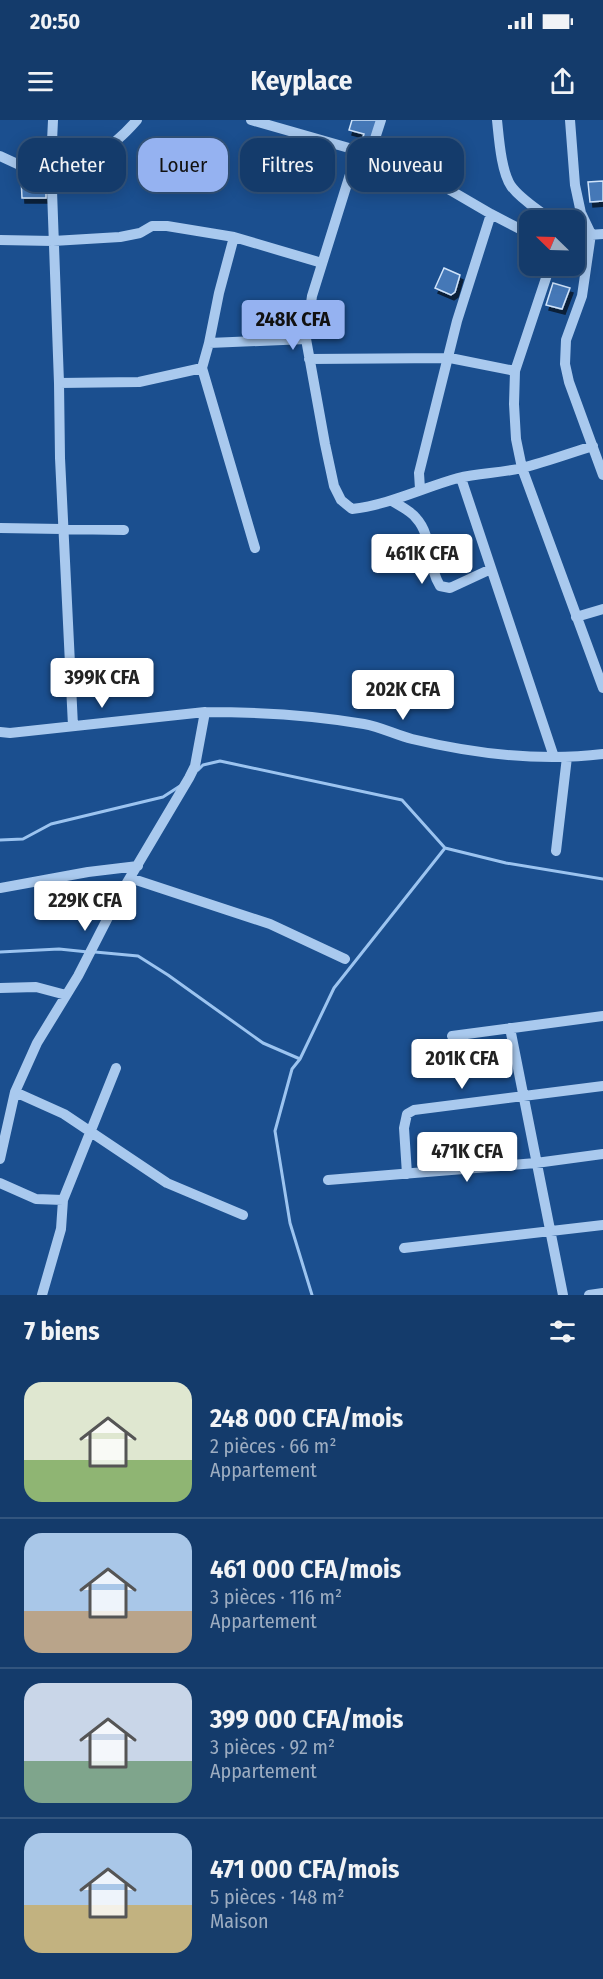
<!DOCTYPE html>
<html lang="fr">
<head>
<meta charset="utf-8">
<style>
	:root { --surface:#143b6b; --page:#1d4271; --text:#f1f3f6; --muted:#9dadc1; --line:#33557e; --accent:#95b2f1 }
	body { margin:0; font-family:"Fira Sans Condensed",sans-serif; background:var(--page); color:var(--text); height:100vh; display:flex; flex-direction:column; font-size:22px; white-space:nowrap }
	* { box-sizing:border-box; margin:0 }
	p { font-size:20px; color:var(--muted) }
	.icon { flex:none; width:33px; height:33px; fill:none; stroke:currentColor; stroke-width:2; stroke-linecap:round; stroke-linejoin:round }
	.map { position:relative; height:1175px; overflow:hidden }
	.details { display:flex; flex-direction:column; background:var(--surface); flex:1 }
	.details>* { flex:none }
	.hud { position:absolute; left:18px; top:18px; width:567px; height:54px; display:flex; gap:12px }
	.needle { width:39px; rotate:293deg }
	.fabs { position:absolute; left:519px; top:90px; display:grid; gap:12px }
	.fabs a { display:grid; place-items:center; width:66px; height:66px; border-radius:12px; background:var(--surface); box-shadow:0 3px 15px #0003,0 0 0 2px var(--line); font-size:30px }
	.price { position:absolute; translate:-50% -51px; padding:0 14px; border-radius:6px; background:#fff; color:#222; font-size:20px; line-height:39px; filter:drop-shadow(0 2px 3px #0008) }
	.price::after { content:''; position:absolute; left:50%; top:36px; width:18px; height:14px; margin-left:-9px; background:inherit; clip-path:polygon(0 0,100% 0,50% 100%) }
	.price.active { background:var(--accent); color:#111 }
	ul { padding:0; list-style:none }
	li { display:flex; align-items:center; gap:18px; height:150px; padding:0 24px }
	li+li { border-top:2px solid var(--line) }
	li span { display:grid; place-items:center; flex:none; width:168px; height:120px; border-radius:18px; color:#555 }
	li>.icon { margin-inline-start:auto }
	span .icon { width:72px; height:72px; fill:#fffc; stroke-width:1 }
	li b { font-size:26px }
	h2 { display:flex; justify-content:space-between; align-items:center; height:72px; padding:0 24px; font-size:26px }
	.chip { padding:0 21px; border-radius:18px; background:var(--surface); box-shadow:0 3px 15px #0003,0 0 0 2px var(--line); font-size:21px; line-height:54px }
	.chip.active { background:var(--accent); color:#111 }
	.status { display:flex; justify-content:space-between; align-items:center; height:42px; padding:0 30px; background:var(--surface); direction:ltr }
	.status svg { height:16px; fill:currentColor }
	header { display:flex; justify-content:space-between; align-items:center; height:78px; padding:0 24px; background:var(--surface); font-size:27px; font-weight:700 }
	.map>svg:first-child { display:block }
</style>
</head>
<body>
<div class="status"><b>20:50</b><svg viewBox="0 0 49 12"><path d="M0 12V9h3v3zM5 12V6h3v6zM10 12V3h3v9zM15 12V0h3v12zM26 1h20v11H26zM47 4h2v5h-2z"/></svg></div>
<header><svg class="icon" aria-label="menu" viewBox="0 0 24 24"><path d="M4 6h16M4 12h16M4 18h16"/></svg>Keyplace<svg class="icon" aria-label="share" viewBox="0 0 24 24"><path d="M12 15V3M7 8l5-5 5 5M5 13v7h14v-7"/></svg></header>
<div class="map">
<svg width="603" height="1175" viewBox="0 0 603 1175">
	<defs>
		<filter id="shadow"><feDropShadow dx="3" dy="5" stdDeviation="0" flood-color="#0009"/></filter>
	</defs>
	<rect width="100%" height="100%" fill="#1b4f8f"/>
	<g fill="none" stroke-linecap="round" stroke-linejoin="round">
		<path stroke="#9cc4f0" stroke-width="3" d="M198,650L203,645L220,641L402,680L445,728L506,743L603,759
			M0,720L23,719L51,704L163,677L180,666
			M0,832L59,829L88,832
			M95,832L138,836L168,855L263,923L300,939L334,868L445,728
			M300,939L292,949L275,1011L290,1103L312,1175"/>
	</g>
	<path fill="#4478b7" stroke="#cfe3fa" stroke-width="1.5" filter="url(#shadow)" d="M352,0H379L373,20L363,17L364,14L349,10Z
		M29,56L35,57L36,68L46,69V78H22L21,57Z
		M603,61V81L590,82L588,62Z
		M444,148L460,155L455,172L451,175L435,168Z
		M553,163L570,168L562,189L546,185Z"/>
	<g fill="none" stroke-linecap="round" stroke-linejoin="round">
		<path stroke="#a9c9ee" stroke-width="10" d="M53,0L51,43C92,40 109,32 137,0
			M251,0L370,34L419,52L491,94L520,109L530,111
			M497,0C499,18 501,51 511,66C521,80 539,90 551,100
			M570,0L575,65L581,93L591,114L582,176L566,220L565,244L569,262L603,355
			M357,32L312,176L306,219L325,324L334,366L341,380L352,389C389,385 422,368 458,358C479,353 501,353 522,348C546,342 570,333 593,326
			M370,34L381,0
			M0,36L52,60
			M51,43L59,263L60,338L73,606
			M574,116L603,114
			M0,120L53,121L120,117L140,113L152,106H167L234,117
			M550,146L515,251L514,284L516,319L522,348L603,568
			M209,223L219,173L234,117L322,143
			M309,239L450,238L515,251
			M202,248L255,428
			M59,263L139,262L202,248L209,223L306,219
			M461,358L554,637
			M420,369L419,353L457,201L491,94
			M392,381C400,386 411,391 416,398C433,416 427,446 440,466L450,468L491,449
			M0,408L124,410
			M576,497L603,489
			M0,612L10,613L205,592C258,592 312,595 364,604C381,607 396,615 412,619C475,634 539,642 603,634
			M556,731L567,637
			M130,758L270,804L345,839
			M0,768L88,752L138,746
			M0,868L36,867L66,875
			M510,908L563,1175
			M452,916L603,896
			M15,972L64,994L167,1063L243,1095
			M0,1039L15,972L37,923L78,856L119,776L189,658L195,646L205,592
			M407,1054L404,1008L407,994L414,990L603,966
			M328,1060L536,1043L603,1034
			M0,1063L36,1079L63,1080L116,948
			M404,1128L603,1105
			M42,1175L61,1109L63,1080
			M589,1175L603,1173"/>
	</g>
</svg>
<div class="fabs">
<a><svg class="needle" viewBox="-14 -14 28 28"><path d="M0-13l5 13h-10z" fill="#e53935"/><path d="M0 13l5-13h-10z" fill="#9dadc1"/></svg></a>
</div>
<b class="price active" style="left:293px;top:231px">248K CFA</b>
<b class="price" style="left:422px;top:465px">461K CFA</b>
<b class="price" style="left:102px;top:589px">399K CFA</b>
<b class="price" style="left:403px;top:601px">202K CFA</b>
<b class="price" style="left:85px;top:812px">229K CFA</b>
<b class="price" style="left:462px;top:970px">201K CFA</b>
<b class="price" style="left:467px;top:1063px">471K CFA</b>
<div class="hud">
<a class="chip">Acheter</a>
<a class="chip active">Louer</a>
<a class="chip">Filtres</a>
<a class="chip">Nouveau</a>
</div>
</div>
<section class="details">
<h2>7 biens<svg class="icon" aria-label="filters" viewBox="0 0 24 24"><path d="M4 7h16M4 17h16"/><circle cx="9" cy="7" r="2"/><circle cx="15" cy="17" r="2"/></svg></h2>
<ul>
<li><span style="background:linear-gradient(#dfe7d0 65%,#8fb573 0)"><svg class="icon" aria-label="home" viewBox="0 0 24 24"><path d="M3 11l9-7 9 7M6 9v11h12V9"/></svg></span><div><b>248 000 CFA/mois</b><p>2 pièces · 66 m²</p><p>Appartement</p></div></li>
<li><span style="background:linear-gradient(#a9c7e8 65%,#b9a48a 0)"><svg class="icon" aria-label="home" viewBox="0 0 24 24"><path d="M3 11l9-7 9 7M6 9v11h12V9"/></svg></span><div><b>461 000 CFA/mois</b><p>3 pièces · 116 m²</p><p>Appartement</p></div></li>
<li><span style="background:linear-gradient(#c9d6e8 65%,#7fa58c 0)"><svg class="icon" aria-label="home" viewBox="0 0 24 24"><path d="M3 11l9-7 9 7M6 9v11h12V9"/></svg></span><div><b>399 000 CFA/mois</b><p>3 pièces · 92 m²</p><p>Appartement</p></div></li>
<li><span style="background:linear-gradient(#a9c7e8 60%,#c2b280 0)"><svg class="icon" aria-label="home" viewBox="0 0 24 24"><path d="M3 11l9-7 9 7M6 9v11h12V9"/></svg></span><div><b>471 000 CFA/mois</b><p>5 pièces · 148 m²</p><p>Maison</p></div></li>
</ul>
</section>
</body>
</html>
